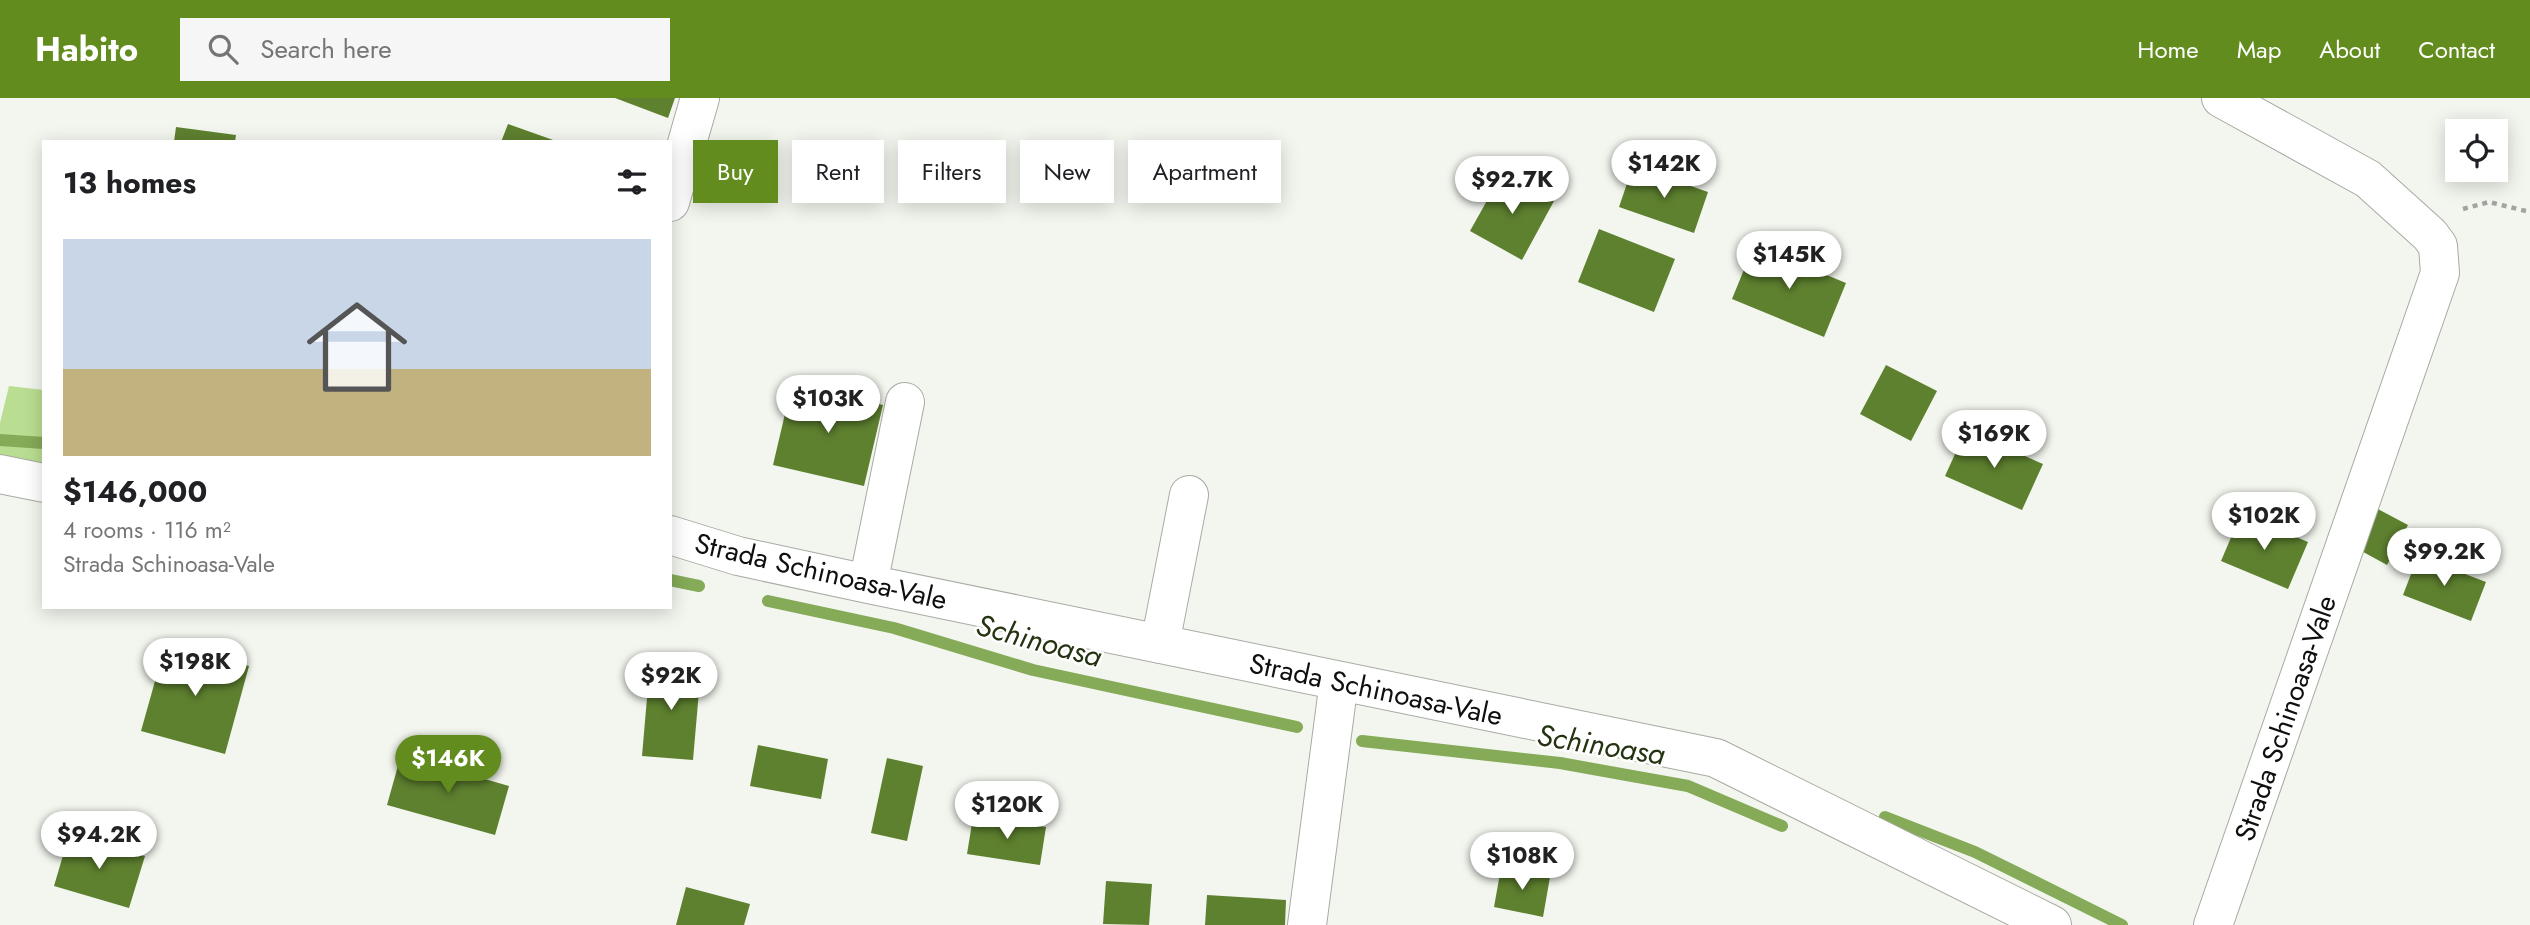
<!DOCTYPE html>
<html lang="en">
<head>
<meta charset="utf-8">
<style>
	:root { --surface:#fff; --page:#f6f6f6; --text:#202124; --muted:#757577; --accent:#628d1e }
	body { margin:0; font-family:Jost,sans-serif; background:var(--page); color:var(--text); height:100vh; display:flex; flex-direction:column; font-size:26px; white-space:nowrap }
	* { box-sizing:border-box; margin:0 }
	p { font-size:23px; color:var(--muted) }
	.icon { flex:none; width:38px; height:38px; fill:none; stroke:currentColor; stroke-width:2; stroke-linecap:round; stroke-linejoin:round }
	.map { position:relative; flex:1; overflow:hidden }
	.details { position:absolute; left:42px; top:42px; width:630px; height:469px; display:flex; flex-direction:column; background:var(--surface); border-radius:0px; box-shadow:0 4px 18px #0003 }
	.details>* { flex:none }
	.top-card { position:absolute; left:693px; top:42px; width:665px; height:63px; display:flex; gap:14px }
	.fabs { position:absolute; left:2445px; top:21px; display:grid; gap:14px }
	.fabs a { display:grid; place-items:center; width:63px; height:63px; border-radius:0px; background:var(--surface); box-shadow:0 4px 18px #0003; font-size:35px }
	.price { position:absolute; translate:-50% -60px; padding:0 16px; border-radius:24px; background:#fff; color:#222; font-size:23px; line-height:46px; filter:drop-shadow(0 2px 4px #0008) }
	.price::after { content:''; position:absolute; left:50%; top:42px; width:21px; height:16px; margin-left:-10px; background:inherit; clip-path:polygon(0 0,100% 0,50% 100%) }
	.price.on { background:var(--accent); color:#fff }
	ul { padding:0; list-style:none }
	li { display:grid; align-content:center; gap:14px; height:371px; padding:0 21px }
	li span { display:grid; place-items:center; height:217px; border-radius:0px; color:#555 }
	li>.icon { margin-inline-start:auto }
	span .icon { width:126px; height:126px; fill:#fffc; stroke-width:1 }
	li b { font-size:30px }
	h2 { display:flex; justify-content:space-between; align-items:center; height:84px; padding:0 21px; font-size:30px }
	.pill { padding:0 24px; border-radius:0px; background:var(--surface); box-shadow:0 4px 18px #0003; font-size:24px; line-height:63px }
	.pill.on { background:var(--accent); color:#fff }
	header { display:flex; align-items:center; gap:42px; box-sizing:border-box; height:98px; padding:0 35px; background:var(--accent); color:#fff }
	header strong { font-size:33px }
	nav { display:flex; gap:38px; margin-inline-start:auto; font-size:24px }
	.search { width:490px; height:63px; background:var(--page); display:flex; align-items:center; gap:18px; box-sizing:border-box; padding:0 24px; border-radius:0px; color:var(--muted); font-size:26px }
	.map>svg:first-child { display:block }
</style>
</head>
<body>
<header>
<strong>Habito</strong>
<div class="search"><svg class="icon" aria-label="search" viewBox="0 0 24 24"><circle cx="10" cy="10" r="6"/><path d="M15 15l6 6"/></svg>Search here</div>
<nav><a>Home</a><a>Map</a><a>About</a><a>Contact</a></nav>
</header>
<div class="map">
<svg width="2530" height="827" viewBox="0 0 2530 827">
	<rect width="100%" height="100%" fill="#f2f6ee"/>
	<path fill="#b9de91" d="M9,288L44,292V369L0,362V325Z"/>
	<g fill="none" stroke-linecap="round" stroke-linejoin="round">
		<path stroke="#85aa58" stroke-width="12" d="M0,342L44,345
			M670,482L699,488
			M768,503L894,530L1033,572L1297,629
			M1362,643L1560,665L1688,688L1782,728
			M1885,719L1975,754L2122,827"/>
	</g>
	<path fill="#5e812f" d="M615,0H675L668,20Z
		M508,26L556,43V44H501Z
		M176,29L236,37L235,44H174Z
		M1633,68L1708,94L1694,135L1619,109Z
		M1503,74L1554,103L1522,162L1470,133Z
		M1599,131L1675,161L1654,214L1578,184Z
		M1754,147L1846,185L1824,239L1732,201Z
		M1886,267L1937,293L1911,343L1860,316Z
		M792,286L883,307L864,388L773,367Z
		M1966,332L2043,366L2022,412L1945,378Z
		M2376,410L2408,427L2387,467L2356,450Z
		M2241,416L2308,444L2288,491L2221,463Z
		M2418,458L2486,484L2471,523L2403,497Z
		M166,544L249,568L225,656L141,633Z
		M650,565L701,570L693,662L642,658Z
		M758,647L828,661L821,701L750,688Z
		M401,657L509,688L495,737L387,707Z
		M887,660L923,668L907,743L871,735Z
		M973,719L1046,729L1040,767L967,756Z
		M69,737L145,758L129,810L54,788Z
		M1501,770L1550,779L1543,819L1494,809Z
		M1106,783L1152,786L1149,827L1103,826Z
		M686,789L750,806L744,827H676Z
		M1207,797L1286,802L1285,827H1205Z"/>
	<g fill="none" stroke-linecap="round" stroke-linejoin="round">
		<defs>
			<path id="minor" d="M670,104L700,0
				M0,376L44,385
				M670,437L738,458L868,486L1716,660L2052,827
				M868,486L905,304
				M1160,546L1189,397
				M1307,827L1339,583
				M2213,827L2440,175L2438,148L2430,137L2368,81L2221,0"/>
		</defs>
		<use href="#minor" stroke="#a7aba3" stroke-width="40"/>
		<path stroke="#a2a59f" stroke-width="4.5" stroke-dasharray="5 5" stroke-linecap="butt" d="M2463,111L2489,104L2530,114"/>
		<use href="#minor" stroke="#fff" stroke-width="38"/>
	</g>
	<g text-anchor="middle" stroke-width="5" stroke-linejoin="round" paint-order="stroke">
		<g font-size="28" fill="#0e100d" stroke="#fff">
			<text transform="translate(821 473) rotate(13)" y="10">Strada Schinoasa-Vale</text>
			<text transform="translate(1376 591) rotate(12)" y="10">Strada Schinoasa-Vale</text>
			<text transform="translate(2285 620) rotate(-71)" y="10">Strada Schinoasa-Vale</text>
		</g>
		<g font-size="30" font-style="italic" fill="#243310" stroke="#fff">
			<text transform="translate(1039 543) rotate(15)" y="10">Schinoasa</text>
			<text transform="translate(1601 647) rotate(9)" y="10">Schinoasa</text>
		</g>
	</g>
</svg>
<div class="fabs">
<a><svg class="icon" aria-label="locate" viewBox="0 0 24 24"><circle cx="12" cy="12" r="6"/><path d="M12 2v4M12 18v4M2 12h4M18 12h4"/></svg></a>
</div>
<b class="price" style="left:1664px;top:102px">$142K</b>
<b class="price" style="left:1512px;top:118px">$92.7K</b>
<b class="price" style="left:1789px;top:193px">$145K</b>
<b class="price" style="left:828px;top:337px">$103K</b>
<b class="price" style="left:1994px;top:372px">$169K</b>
<b class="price" style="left:2264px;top:454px">$102K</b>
<b class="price" style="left:2444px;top:490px">$99.2K</b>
<b class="price" style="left:195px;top:600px">$198K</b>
<b class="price" style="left:671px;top:614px">$92K</b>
<b class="price on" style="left:448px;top:697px">$146K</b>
<b class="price" style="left:1007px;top:743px">$120K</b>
<b class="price" style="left:99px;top:773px">$94.2K</b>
<b class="price" style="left:1522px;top:794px">$108K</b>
<div class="top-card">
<a class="pill on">Buy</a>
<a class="pill">Rent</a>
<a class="pill">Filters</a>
<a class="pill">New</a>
<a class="pill">Apartment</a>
</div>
<section class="details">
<h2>13 homes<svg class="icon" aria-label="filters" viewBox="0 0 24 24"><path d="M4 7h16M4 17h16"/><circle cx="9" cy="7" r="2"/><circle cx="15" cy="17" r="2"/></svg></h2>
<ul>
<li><span style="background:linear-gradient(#c9d6e8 60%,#c2b280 0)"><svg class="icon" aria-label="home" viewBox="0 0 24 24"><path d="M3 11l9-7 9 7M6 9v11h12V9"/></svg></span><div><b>$146,000</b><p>4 rooms · 116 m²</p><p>Strada Schinoasa-Vale</p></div></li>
</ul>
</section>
</div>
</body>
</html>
